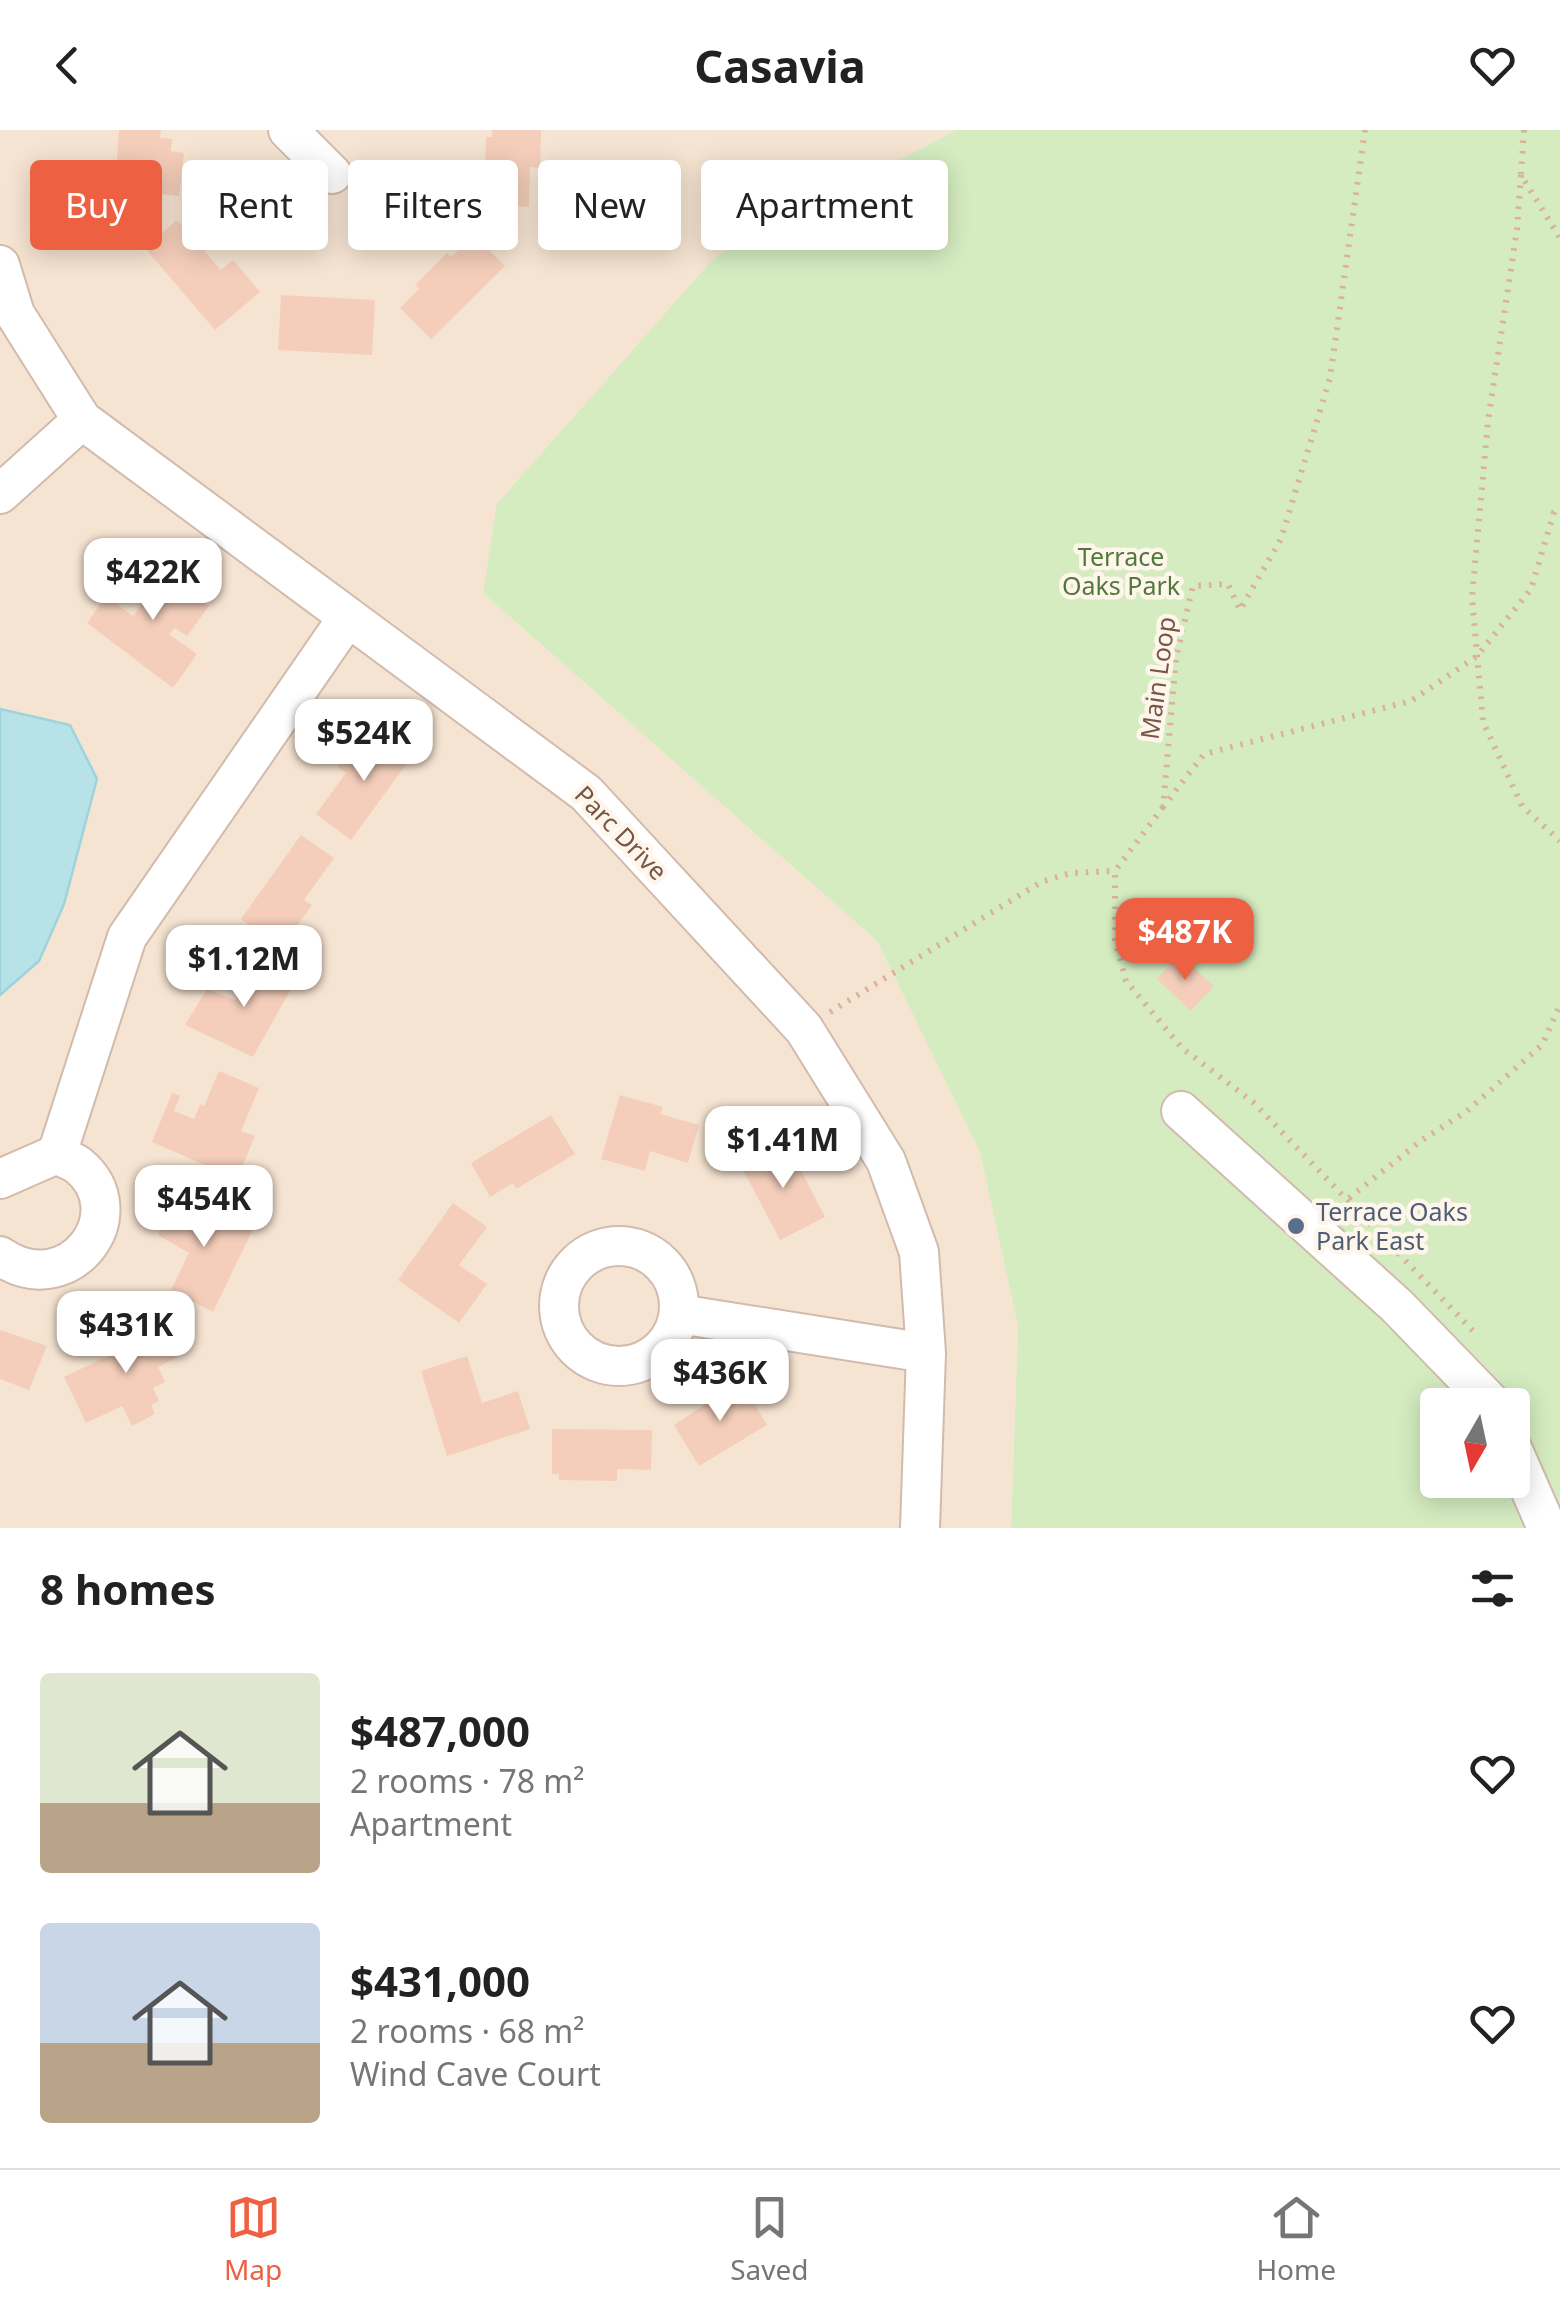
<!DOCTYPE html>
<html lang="en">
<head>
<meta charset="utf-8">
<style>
	:root { --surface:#fff; --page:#f6f6f6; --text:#222; --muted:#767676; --line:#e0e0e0; --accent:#ee6042 }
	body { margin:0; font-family:"Noto Sans",sans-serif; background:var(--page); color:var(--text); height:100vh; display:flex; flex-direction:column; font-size:38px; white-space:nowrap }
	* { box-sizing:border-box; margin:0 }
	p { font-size:32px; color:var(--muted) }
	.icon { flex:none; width:55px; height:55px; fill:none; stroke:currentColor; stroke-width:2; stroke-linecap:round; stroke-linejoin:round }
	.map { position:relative; height:1398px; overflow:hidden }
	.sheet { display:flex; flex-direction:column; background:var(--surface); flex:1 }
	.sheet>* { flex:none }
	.guide { position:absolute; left:30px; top:30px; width:1000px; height:90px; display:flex; gap:20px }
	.needle { width:65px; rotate:189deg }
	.buttons { position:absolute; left:1420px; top:1258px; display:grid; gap:20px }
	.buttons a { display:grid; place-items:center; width:110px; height:110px; border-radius:10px; background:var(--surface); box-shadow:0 5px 25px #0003; font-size:50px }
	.price { position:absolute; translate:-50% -85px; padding:0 22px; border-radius:20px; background:#fff; color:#222; font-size:32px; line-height:65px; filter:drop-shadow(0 2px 5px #0008) }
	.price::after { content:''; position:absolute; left:50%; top:60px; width:30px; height:22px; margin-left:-15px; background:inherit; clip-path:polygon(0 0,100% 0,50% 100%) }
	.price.active { background:var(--accent); color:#fff }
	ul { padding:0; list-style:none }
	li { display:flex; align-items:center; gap:30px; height:250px; padding:0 40px }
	li span { display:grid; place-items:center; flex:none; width:280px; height:200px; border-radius:10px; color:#555 }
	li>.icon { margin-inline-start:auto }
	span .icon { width:120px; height:120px; fill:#fffc; stroke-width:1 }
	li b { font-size:42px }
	h2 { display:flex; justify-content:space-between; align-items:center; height:120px; padding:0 40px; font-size:42px }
	.chip { padding:0 35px; border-radius:10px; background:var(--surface); box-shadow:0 5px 25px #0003; font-size:35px; line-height:90px }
	.chip.active { background:var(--accent); color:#fff }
	header { display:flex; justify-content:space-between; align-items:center; height:130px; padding:0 40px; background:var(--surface); font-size:45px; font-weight:700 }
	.tabs { display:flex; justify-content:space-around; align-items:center; height:140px; border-top:2px solid var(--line); background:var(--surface); font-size:28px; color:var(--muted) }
	.tabs a { display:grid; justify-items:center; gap:5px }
	.tabs .active { color:var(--accent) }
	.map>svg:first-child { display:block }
</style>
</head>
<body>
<header><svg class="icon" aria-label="back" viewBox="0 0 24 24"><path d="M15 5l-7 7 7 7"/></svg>Casavia<svg class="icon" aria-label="heart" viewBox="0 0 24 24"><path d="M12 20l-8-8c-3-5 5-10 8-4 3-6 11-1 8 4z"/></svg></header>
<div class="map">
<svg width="1560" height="1398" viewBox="0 0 1560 1398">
	<rect width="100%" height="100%" fill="#fdf2e4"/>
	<path fill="#f6e4d2" d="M0,0H956L715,127L483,463L877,811L980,1022L1018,1197L1011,1398H0Z"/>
	<path fill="#d5ecc1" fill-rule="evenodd" d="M956,0H1560V1398H1011L1018,1197L980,1022L877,811L483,463L497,374L715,127ZM1438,1275H1512V1350H1438Z"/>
	<path fill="#b7e3e8" stroke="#9dd4db" stroke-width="2.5" d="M0,579L70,595L97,649L64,774L39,831L0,865Z"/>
	<path fill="#f4ceba" d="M119,0H161L160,8L172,9L171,21L184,23L179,66L115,59Z
		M492,0H541L540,38L530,37L529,77L484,75L486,7H492Z
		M177,90L221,140L233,130L260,162L215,200L145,118Z
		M474,105L505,136L431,209L400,178L419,159L415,155L447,123L451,127Z
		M281,165L375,170L372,225L278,220Z
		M145,430L209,476L187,506L175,498L169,504L197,524L173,558L87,493L106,466L133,486L144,471L125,458Z
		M378,600L413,625L351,710L316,684L346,643L338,637L346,626L355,632Z
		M301,705L334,728L304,770L312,775L281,818L241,789Z
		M1179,824L1214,856L1191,881L1157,849Z
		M258,828L296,850L253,927L185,895L207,859L235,870Z
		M219,941L259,958L241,1001L255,1006L237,1049L152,1012L172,963L180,966L174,981L194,989L200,974L204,976Z
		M620,965L663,977L660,984L699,995L688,1033L650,1021L645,1041L601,1029Z
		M551,985L575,1024L516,1059L513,1053L490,1067L471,1033Z
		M787,1013L825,1087L780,1110L741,1036Z
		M180,1064L253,1099L213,1182L171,1160L189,1123L158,1105Z
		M453,1073L487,1097L459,1135L487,1154L459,1193L398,1150Z
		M165,1187L183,1224L158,1237L165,1252L153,1258L159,1271L151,1275L155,1284L132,1296L122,1276L86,1293L64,1247L135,1213L131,1204Z
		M0,1200L47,1216L29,1260L0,1249Z
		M467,1226L482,1273L518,1261L530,1299L447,1326L421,1241Z
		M740,1251L767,1295L699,1336L674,1295Z
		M552,1299L652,1300L651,1340L617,1339V1351L559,1350V1344H552Z"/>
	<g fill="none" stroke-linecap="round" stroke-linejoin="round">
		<defs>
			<path id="minor" d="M288,0L332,44
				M0,135L15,184L82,290L586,663L804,899L886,1031L919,1122L926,1223L920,1398
				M0,364L82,290
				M1181,981L1397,1176L1493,1275
				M0,1049L57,1024L127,807L348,487
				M559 1176a60 60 0 1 1 120 0a60 60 0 1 1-120 0Z
				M0,1126C69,1174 137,1083 78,1035C72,1031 63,1028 57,1024
				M679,1184L926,1223
				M1512,1318L1547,1398"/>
		</defs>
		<use href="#minor" stroke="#d2bbac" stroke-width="42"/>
		<path stroke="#dab19d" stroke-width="6" stroke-dasharray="2.5 8" stroke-linecap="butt" d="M1365,0L1330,248L1281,409L1240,480L1228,454L1193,456L1176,528L1163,677L1204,624L1411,571L1477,526L1531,459L1554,382L1560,378
			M1524,0L1521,45L1560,108
			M1521,45L1517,99L1488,291L1472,467L1483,592L1522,676L1560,711
			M1163,677L1115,741V810L1126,851L1182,918L1253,972L1476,1204
			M830,882L1041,752L1070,743L1115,741
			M1349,1068L1422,1010L1467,981L1542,915L1560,875"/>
		<use href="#minor" stroke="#fff" stroke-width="38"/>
	</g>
	<circle fill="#5c6f8a" stroke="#fff6eb" stroke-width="4" cx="1296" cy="1096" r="10"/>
	<g text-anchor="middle" stroke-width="9" stroke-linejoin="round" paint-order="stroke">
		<g font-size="25" fill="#51783c" stroke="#fff6eb">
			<text x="1121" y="436">Terrace<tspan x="1121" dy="29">Oaks Park</tspan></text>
		</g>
		<g font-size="25" fill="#775648" stroke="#fff6eb">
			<text transform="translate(1158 548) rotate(-82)" y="9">Main Loop</text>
			<text transform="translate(621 703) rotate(46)" y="9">Parc Drive</text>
		</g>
		<g font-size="25" fill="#4e5e75" stroke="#fff6eb" text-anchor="start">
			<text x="1316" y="1091">Terrace Oaks<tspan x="1316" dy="29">Park East</tspan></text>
		</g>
	</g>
</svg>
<div class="buttons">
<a><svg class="needle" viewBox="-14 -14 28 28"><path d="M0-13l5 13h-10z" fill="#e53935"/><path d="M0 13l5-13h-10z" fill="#767676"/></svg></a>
</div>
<b class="price" style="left:153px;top:493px">$422K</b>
<b class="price" style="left:364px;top:654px">$524K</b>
<b class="price active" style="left:1185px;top:853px">$487K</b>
<b class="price" style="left:244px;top:880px">$1.12M</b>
<b class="price" style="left:783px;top:1061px">$1.41M</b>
<b class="price" style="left:204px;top:1120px">$454K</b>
<b class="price" style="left:126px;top:1246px">$431K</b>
<b class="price" style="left:720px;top:1294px">$436K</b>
<div class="guide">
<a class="chip active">Buy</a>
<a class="chip">Rent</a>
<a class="chip">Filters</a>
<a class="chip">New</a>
<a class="chip">Apartment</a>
</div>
</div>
<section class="sheet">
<h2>8 homes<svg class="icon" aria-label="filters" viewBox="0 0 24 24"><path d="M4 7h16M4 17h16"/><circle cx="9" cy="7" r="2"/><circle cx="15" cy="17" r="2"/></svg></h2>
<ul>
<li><span style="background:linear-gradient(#dfe7d0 65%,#b9a48a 0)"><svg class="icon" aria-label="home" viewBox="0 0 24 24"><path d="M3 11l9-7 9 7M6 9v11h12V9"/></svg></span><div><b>$487,000</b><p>2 rooms · 78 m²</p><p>Apartment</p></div><svg class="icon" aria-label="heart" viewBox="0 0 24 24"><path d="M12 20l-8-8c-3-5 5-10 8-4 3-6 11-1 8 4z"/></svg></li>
<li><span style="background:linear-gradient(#c9d6e8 60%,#b9a48a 0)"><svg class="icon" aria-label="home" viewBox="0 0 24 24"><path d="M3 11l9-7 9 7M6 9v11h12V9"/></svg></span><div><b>$431,000</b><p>2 rooms · 68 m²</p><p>Wind Cave Court</p></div><svg class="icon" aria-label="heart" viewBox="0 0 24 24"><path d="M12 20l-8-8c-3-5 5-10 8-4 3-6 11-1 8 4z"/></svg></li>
</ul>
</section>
<nav class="tabs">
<a class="active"><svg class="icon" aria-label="map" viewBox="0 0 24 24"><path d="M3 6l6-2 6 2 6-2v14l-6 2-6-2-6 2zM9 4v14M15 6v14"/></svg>Map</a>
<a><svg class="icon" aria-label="saved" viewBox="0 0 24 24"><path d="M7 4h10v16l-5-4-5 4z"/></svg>Saved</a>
<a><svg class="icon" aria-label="home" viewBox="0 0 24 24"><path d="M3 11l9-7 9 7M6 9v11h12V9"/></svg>Home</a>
</nav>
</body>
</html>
